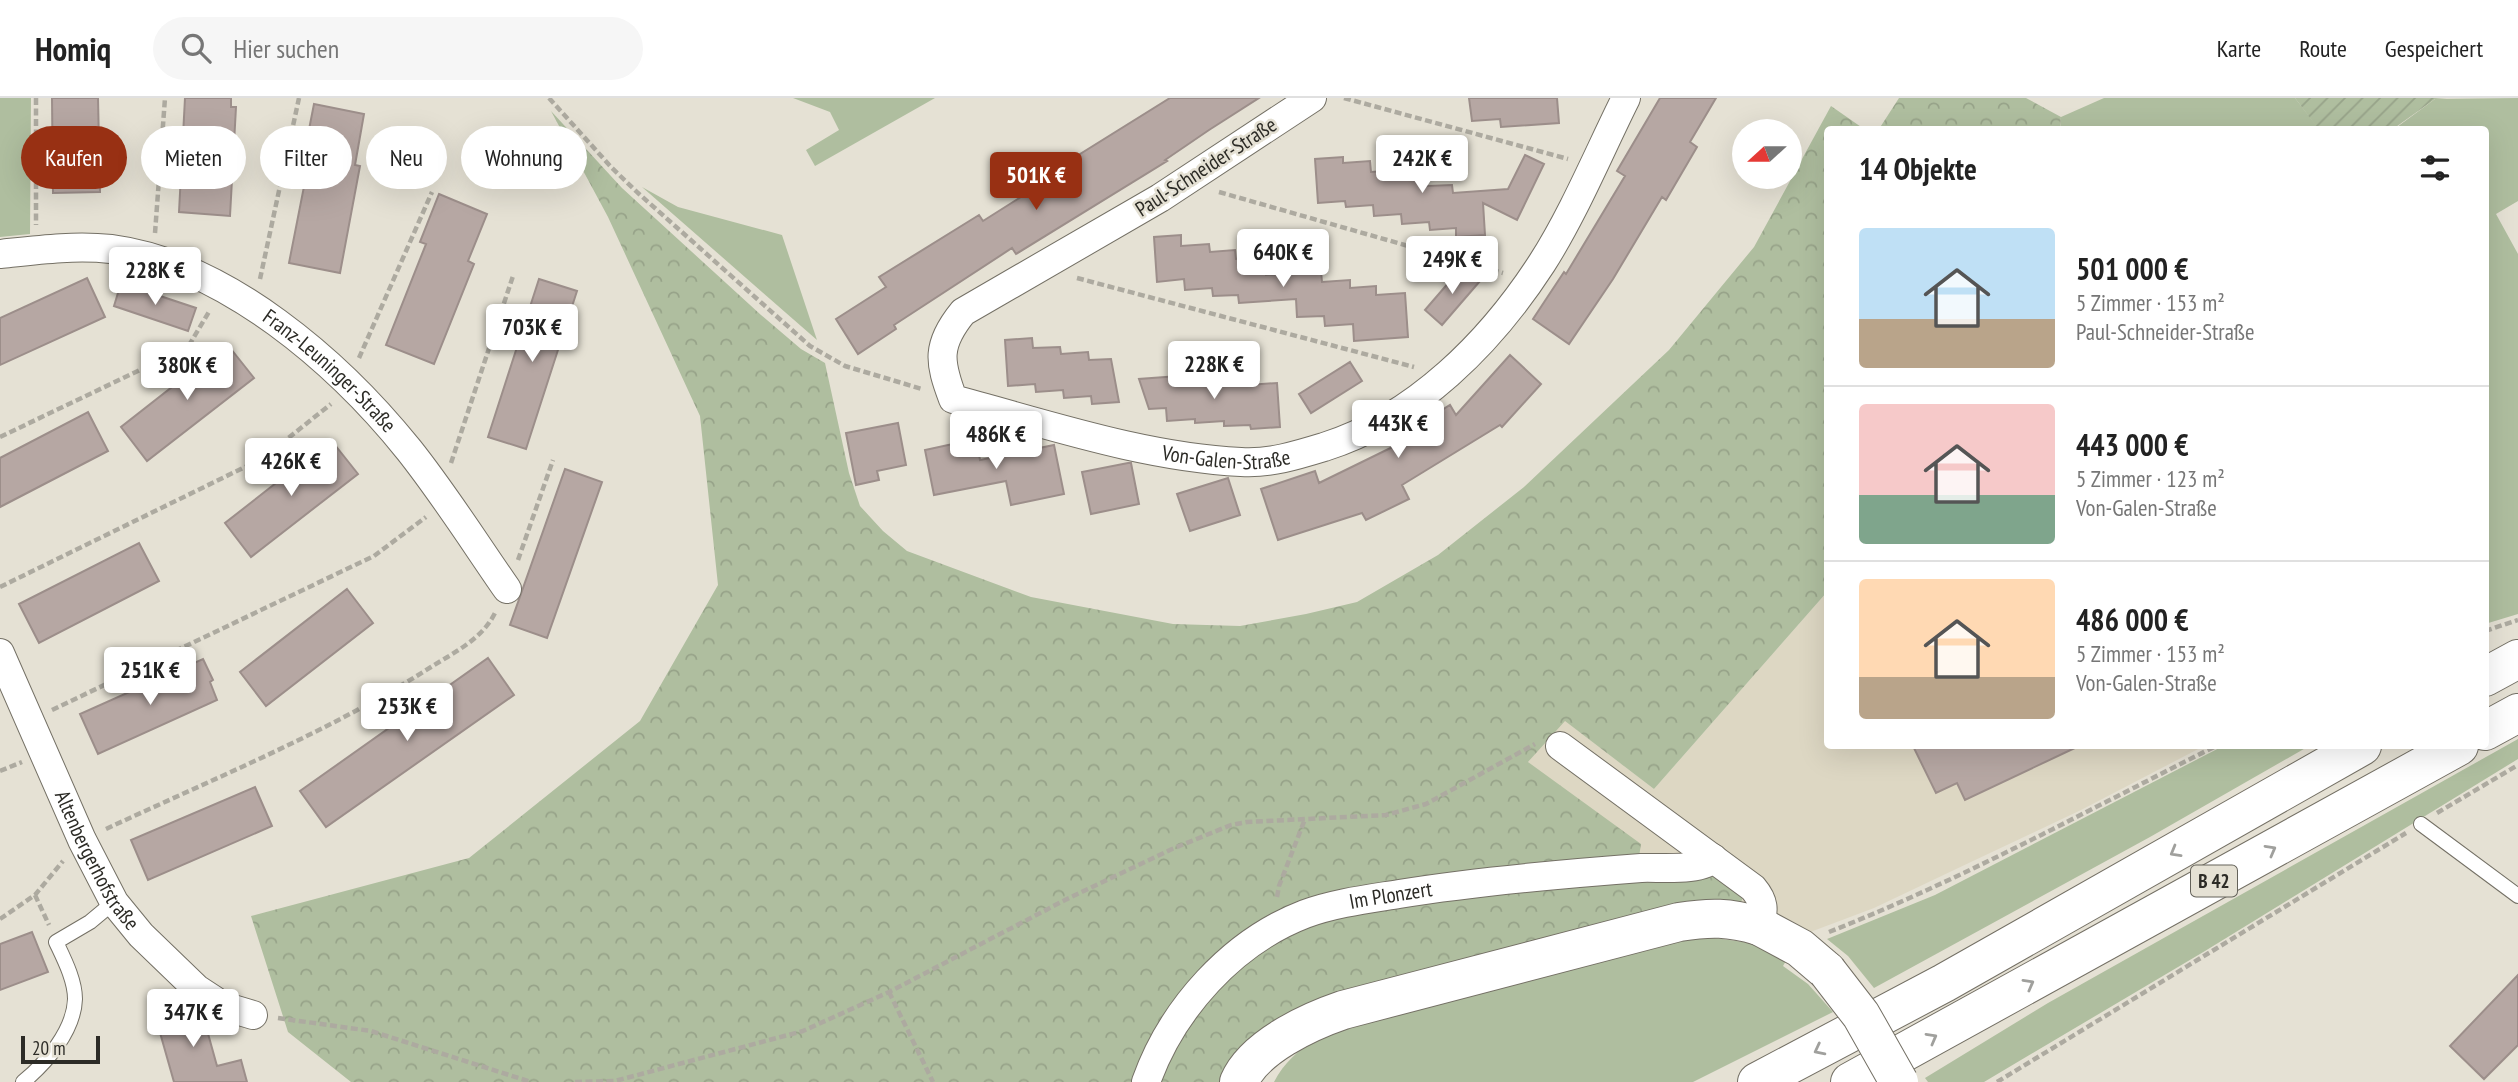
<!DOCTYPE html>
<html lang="de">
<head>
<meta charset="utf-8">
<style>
	:root { --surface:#fff; --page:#f6f6f6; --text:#222; --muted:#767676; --line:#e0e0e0; --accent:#983013 }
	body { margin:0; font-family:"PT Sans Narrow",sans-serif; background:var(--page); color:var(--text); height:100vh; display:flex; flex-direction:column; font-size:26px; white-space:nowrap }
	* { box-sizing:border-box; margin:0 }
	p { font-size:23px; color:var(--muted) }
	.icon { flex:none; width:38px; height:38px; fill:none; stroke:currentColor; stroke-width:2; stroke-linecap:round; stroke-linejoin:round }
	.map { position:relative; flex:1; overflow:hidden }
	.panel { position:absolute; left:1824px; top:28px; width:665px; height:623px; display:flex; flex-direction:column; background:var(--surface); border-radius:7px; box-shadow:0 7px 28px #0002 }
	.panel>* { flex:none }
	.banner { position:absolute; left:21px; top:28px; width:665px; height:63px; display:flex; gap:14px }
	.needle { width:46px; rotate:249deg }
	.controls { position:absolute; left:1732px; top:21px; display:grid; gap:14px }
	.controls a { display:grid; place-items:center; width:70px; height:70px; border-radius:50%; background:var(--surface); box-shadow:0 7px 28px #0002; font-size:35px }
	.scale { position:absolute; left:21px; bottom:18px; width:79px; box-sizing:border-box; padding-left:7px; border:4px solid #2c2b26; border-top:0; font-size:19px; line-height:24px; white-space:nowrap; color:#2c2b26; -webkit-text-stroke:5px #e5e1d4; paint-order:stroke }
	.price { position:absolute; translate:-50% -60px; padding:0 16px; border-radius:7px; background:#fff; color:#222; font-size:23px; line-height:46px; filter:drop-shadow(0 2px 4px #0008) }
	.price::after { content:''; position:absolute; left:50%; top:42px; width:21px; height:16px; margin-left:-10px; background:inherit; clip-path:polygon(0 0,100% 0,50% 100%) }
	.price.current { background:var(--accent); color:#fff }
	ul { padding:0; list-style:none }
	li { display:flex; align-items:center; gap:21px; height:175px; padding:0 35px }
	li+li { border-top:2px solid var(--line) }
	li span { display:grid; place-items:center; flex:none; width:196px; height:140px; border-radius:7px; color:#555 }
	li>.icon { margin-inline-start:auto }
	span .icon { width:84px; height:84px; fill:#fffc; stroke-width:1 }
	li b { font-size:30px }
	h2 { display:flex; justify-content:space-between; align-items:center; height:84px; padding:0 35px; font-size:30px }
	.pill { padding:0 24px; border-radius:32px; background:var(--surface); box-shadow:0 7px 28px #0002; font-size:24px; line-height:63px }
	.pill.current { background:var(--accent); color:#fff }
	header { display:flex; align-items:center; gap:42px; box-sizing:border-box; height:98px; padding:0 35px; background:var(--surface); border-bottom:2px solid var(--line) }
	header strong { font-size:33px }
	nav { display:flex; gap:38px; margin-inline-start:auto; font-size:24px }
	.search { width:490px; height:63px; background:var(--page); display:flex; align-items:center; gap:18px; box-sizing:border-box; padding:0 24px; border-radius:38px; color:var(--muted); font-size:26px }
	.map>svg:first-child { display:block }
</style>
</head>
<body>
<header>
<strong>Homiq</strong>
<div class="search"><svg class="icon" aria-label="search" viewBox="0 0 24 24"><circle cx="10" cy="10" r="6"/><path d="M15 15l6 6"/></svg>Hier suchen</div>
<nav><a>Karte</a><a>Route</a><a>Gespeichert</a></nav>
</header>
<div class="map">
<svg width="2518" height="984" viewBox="0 0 2518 984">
	<defs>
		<pattern id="forest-crowns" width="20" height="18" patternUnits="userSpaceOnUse" patternTransform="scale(1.75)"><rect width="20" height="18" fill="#afbe9f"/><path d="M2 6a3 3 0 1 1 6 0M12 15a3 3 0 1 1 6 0" fill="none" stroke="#97a389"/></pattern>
		<pattern id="garden-furrows" width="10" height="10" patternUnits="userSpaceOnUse" patternTransform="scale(1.75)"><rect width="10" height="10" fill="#afbe9f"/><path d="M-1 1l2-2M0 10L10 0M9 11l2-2" fill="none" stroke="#97a389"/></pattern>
	</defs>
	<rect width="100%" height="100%" fill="#e5e1d4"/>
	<path fill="#ddd7c3" d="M1827,494V648H2204L2081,712L1973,763L1874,810L1805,836L1635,778L1528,664L1564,622L1654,691Z"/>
	<path fill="#afbe9f" d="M0,0H31L30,136L0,139Z
		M793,0H935L815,68L806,52L839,32L830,14Z
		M2104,0H2295L2319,31L2060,32L2061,19Z
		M2518,0V103L2496,116L2518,156V516L2485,526V32H2393L2435,1Z
		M642,89L678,109L782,137L817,242Z
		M2518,641V661L2205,853L1984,984H1928L1925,980L2048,905Z
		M2223,648H2309L2150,739L1874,890L1848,858L1827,841L1935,797Z
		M1708,839L1757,846L1787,861L1783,868L1808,886L1833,914L1693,984H1274C1284,964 1299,953 1316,939L1678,843Z"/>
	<path fill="url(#forest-crowns)" d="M1899,0H2026L2061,19L2060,31H1879Z
		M1831,8L1864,31L1827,32V494L1654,691L1565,623L1528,664L1641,746L1636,778L1721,775L1746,792L1739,809L1412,876L1226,984H351L288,934L251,818L469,760L640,623L718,487L700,318L608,119L551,13L622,90L761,217L801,251L825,265L849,375L860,408L883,433L907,453L1031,499L1173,526L1240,528L1306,516L1357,504L1438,457L1524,389L1669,252L1754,149Z"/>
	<path fill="url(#garden-furrows)" d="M2295,0H2447L2435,1L2393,31L2319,32Z"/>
	<path fill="#b6a7a3" stroke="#9c8e8a" stroke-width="2" d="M52,0H98L100,94L53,95Z
		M185,0H231V9H236L230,118L179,114Z
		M1170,0H1259L1209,32L1165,62L1167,63L1016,156L1012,150L894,227L896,231L858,256L836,221L886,189L879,179L979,117L983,123L1043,85L1040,81Z
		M1469,0H1557L1559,25L1501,29L1500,21L1472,23Z
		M1660,0H1716L1690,44L1697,49L1666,102L1662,99L1613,181L1569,246L1533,221L1564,174L1566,176L1625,78L1617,73Z
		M314,6L364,16L355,67L360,68L340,175L289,165L310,58L304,57Z
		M1525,57L1544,66L1517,122L1483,105L1485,137L1456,139V130L1430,132L1429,124L1402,126L1401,116L1374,118L1373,107L1346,109L1345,103L1318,105L1315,61L1343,59V65L1370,63L1371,74L1398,72L1399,82L1426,80L1427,88L1452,87L1453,95L1508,91Z
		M439,96L487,116L468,163L474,166L434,266L386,247L426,146L420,144Z
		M1181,137V148L1209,146L1210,154L1235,152L1236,161L1265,159L1266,177L1321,173L1322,184L1350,182V190L1376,188V197L1405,195L1408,239L1354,243L1353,226L1325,228L1324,218L1297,219L1296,201L1239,205L1238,197L1213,198L1212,190L1185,192L1184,181L1157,184L1154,139Z
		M1463,168L1480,183L1442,227L1425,212Z
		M87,180L105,219L0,267V220Z
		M539,181L577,193L526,351L488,339Z
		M121,185L196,210L188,233L114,208Z
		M1032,240L1033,250L1060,249L1061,256L1088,254L1089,262L1111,261L1119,304L1092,306L1091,298L1064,300L1063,292L1036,294L1035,286L1008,288L1005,242Z
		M227,246L254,280L147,363L121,329Z
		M1510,257L1541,286L1502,329L1500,327L1402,387L1409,401L1366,422L1362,415L1278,442L1261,391L1315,373L1319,385L1411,340L1407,334L1450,307L1456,317Z
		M1350,264L1362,283L1311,315L1299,296Z
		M1192,277V281L1221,279V284L1247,283L1248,287L1277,285L1280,329L1251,331L1250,327L1224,328V323L1195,325V321L1167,323L1166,310L1149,311L1139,281Z
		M88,314L108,353L0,409V360Z
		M898,325L906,367L877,373L879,382L856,387L846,335Z
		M976,341L980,362L1054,347L1064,396L1011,407L1006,383L934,397L925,352Z
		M331,342L358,376L251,459L225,425Z
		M1128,365H1131L1139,406L1091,416L1082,374Z
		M565,371L602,384L547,540L510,527Z
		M1228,380L1240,417L1190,433L1177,396Z
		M139,445L159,483L39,545L19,506Z
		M347,491L373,525L266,608L240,574Z
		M488,560L514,597L326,729L300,693Z
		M203,561L213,582L210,584L217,602L98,656L80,616Z
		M1913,648H2079L1965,702L1957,685L1936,695Z
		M255,689L272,728L148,782L131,742Z
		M32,834L48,874L0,892V846Z
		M2518,877V947L2484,981L2450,948Z
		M191,907L202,914L217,968L241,962L247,984H174L155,917Z"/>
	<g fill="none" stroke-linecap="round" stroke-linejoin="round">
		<defs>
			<path id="lane" d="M2421,726L2518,798
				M23,984C46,965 74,933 75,901C75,882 64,861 56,844L90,824L114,804"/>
			<g id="street">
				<path id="s1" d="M1312,0L1160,100L963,214C936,247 939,264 953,301C1047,326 1143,359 1241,364C1269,366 1298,357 1324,349C1416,320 1491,244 1542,165C1574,115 1599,54 1626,0"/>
				<path id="s2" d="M0,156C37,152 74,147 111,151C226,166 339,265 409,352C444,396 475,445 507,491"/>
				<path id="s3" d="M0,555L82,742L114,804L141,837L197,891L223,908L253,917"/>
				<path d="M1560,648L1753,790C1764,803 1765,812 1759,828"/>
				<path id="s4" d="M1146,984C1172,911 1232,844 1305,816C1335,805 1368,801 1399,796C1479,783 1561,776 1641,770C1659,769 1702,774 1713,760"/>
			</g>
			<path id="secondary" d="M1759,828L1800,850L1827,873"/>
			<path id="highway" d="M2485,579L2518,561
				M2485,633L2518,615
				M1239,984C1254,949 1308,924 1343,912L1679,824C1710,819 1729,819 1759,828
				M1757,984L1944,885L2362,648
				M1850,984L2459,648"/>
		</defs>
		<use href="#lane" stroke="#747065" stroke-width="16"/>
		<use href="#street" stroke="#747065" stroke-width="30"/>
		<use href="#secondary" stroke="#747065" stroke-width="40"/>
		<use href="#highway" stroke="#747065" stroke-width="40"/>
		<path stroke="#adaaa0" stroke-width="4.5" stroke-dasharray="7 3.5" stroke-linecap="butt" d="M36,0V127
			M549,0L612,70L638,95L810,248L845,268L922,291
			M1344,0L1568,61
			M1219,94L1503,175
			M155,135L165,0
			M1077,180L1414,269
			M260,181L299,0
			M359,260L432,94
			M0,339L188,249L210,212
			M451,365L513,178
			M518,462L553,362
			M0,489L247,368L272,353L331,306
			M2485,533L2518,522
			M52,612L374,458L426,419
			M0,673L22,664
			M2437,715L2518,667
			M106,731C215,680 329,634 431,569C455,554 482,541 495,515
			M35,797L49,827
			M1277,799L1279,788L1305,721
			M0,821L35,797L63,763
			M1829,834C1963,781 2088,712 2216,648
			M889,894L933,984
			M278,920L371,933L531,984
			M575,984L615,983L803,933L889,894L1065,802L1172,751L1231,727L1247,724L1386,717L1426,706L1535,646
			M1997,984L2406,735"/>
		<use href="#lane" stroke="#fff" stroke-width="14"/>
		<use href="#street" stroke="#fff" stroke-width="28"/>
		<use href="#secondary" stroke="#fff" stroke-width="38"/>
		<use href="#highway" stroke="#fff" stroke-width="38"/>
		<defs>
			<path id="secondary-bridge" d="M1827,873L1861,917L1899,984"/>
		</defs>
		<use href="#secondary-bridge" stroke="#747065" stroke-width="40" stroke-linecap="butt"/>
		<use href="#secondary-bridge" stroke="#fff" stroke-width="38"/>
	</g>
	<defs><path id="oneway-chevron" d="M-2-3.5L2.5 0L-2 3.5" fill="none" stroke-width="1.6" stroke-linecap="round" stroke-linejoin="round" transform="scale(1.75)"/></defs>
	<g stroke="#a0a09d">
		<use href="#oneway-chevron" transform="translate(2271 752) rotate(-29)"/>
		<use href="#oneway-chevron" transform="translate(2175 754) rotate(150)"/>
		<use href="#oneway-chevron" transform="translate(2029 886) rotate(-29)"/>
		<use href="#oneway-chevron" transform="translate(1932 940) rotate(-29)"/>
		<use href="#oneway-chevron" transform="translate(1819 952) rotate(153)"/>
	</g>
	<g text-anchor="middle" stroke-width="5" stroke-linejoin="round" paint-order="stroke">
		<rect fill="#e5e1d4" stroke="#64625a" stroke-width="2" x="2191" y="767.5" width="46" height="31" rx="5"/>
		<g font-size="19" font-weight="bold" fill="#2c2b26">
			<text x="2214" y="790">B 42</text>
		</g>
		<g font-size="21" fill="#2c2b26" stroke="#e5e1d4">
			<text transform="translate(1206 69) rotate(-33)" y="7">Paul-Schneider-Straße</text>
			<text dy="7" stroke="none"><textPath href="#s2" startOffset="366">Franz-Leuninger-Straße</textPath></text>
			<text dy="7" stroke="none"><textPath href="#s1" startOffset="784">Von-Galen-Straße</textPath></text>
			<text dy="7" stroke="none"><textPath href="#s3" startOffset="229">Altenbergerhofstraße</textPath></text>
			<text dy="7" stroke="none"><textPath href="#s4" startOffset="326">Im Plonzert</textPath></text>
		</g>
	</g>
</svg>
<div class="controls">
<a><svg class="needle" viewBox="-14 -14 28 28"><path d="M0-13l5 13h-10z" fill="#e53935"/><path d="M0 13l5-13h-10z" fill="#767676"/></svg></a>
</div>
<div class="scale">20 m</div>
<b class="price" style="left:1422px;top:97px">242K €</b>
<b class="price current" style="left:1036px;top:114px">501K €</b>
<b class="price" style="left:1283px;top:191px">640K €</b>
<b class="price" style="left:1452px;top:198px">249K €</b>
<b class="price" style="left:155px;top:209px">228K €</b>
<b class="price" style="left:532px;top:266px">703K €</b>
<b class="price" style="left:1214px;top:303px">228K €</b>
<b class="price" style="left:187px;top:304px">380K €</b>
<b class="price" style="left:1398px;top:362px">443K €</b>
<b class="price" style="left:996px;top:373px">486K €</b>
<b class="price" style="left:291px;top:400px">426K €</b>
<b class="price" style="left:150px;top:609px">251K €</b>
<b class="price" style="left:407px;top:645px">253K €</b>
<b class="price" style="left:193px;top:951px">347K €</b>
<div class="banner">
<a class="pill current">Kaufen</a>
<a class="pill">Mieten</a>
<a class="pill">Filter</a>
<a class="pill">Neu</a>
<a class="pill">Wohnung</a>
</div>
<section class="panel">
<h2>14 Objekte<svg class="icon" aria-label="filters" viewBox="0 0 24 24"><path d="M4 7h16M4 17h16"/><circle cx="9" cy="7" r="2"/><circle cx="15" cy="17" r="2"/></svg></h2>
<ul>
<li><span style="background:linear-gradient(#bfe0f5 65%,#b9a48a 0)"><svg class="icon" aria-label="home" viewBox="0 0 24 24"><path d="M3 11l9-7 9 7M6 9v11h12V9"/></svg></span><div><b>501 000 €</b><p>5 Zimmer · 153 m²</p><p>Paul-Schneider-Straße</p></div></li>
<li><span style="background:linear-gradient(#f6c9c9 65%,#7fa58c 0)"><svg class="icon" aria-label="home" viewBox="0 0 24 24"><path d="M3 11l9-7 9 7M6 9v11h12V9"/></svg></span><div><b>443 000 €</b><p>5 Zimmer · 123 m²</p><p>Von-Galen-Straße</p></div></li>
<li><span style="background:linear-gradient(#ffd9b3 70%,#b9a48a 0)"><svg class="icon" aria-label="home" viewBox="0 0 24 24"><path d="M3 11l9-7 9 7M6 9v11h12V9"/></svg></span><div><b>486 000 €</b><p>5 Zimmer · 153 m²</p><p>Von-Galen-Straße</p></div></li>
</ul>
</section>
</div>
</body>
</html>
